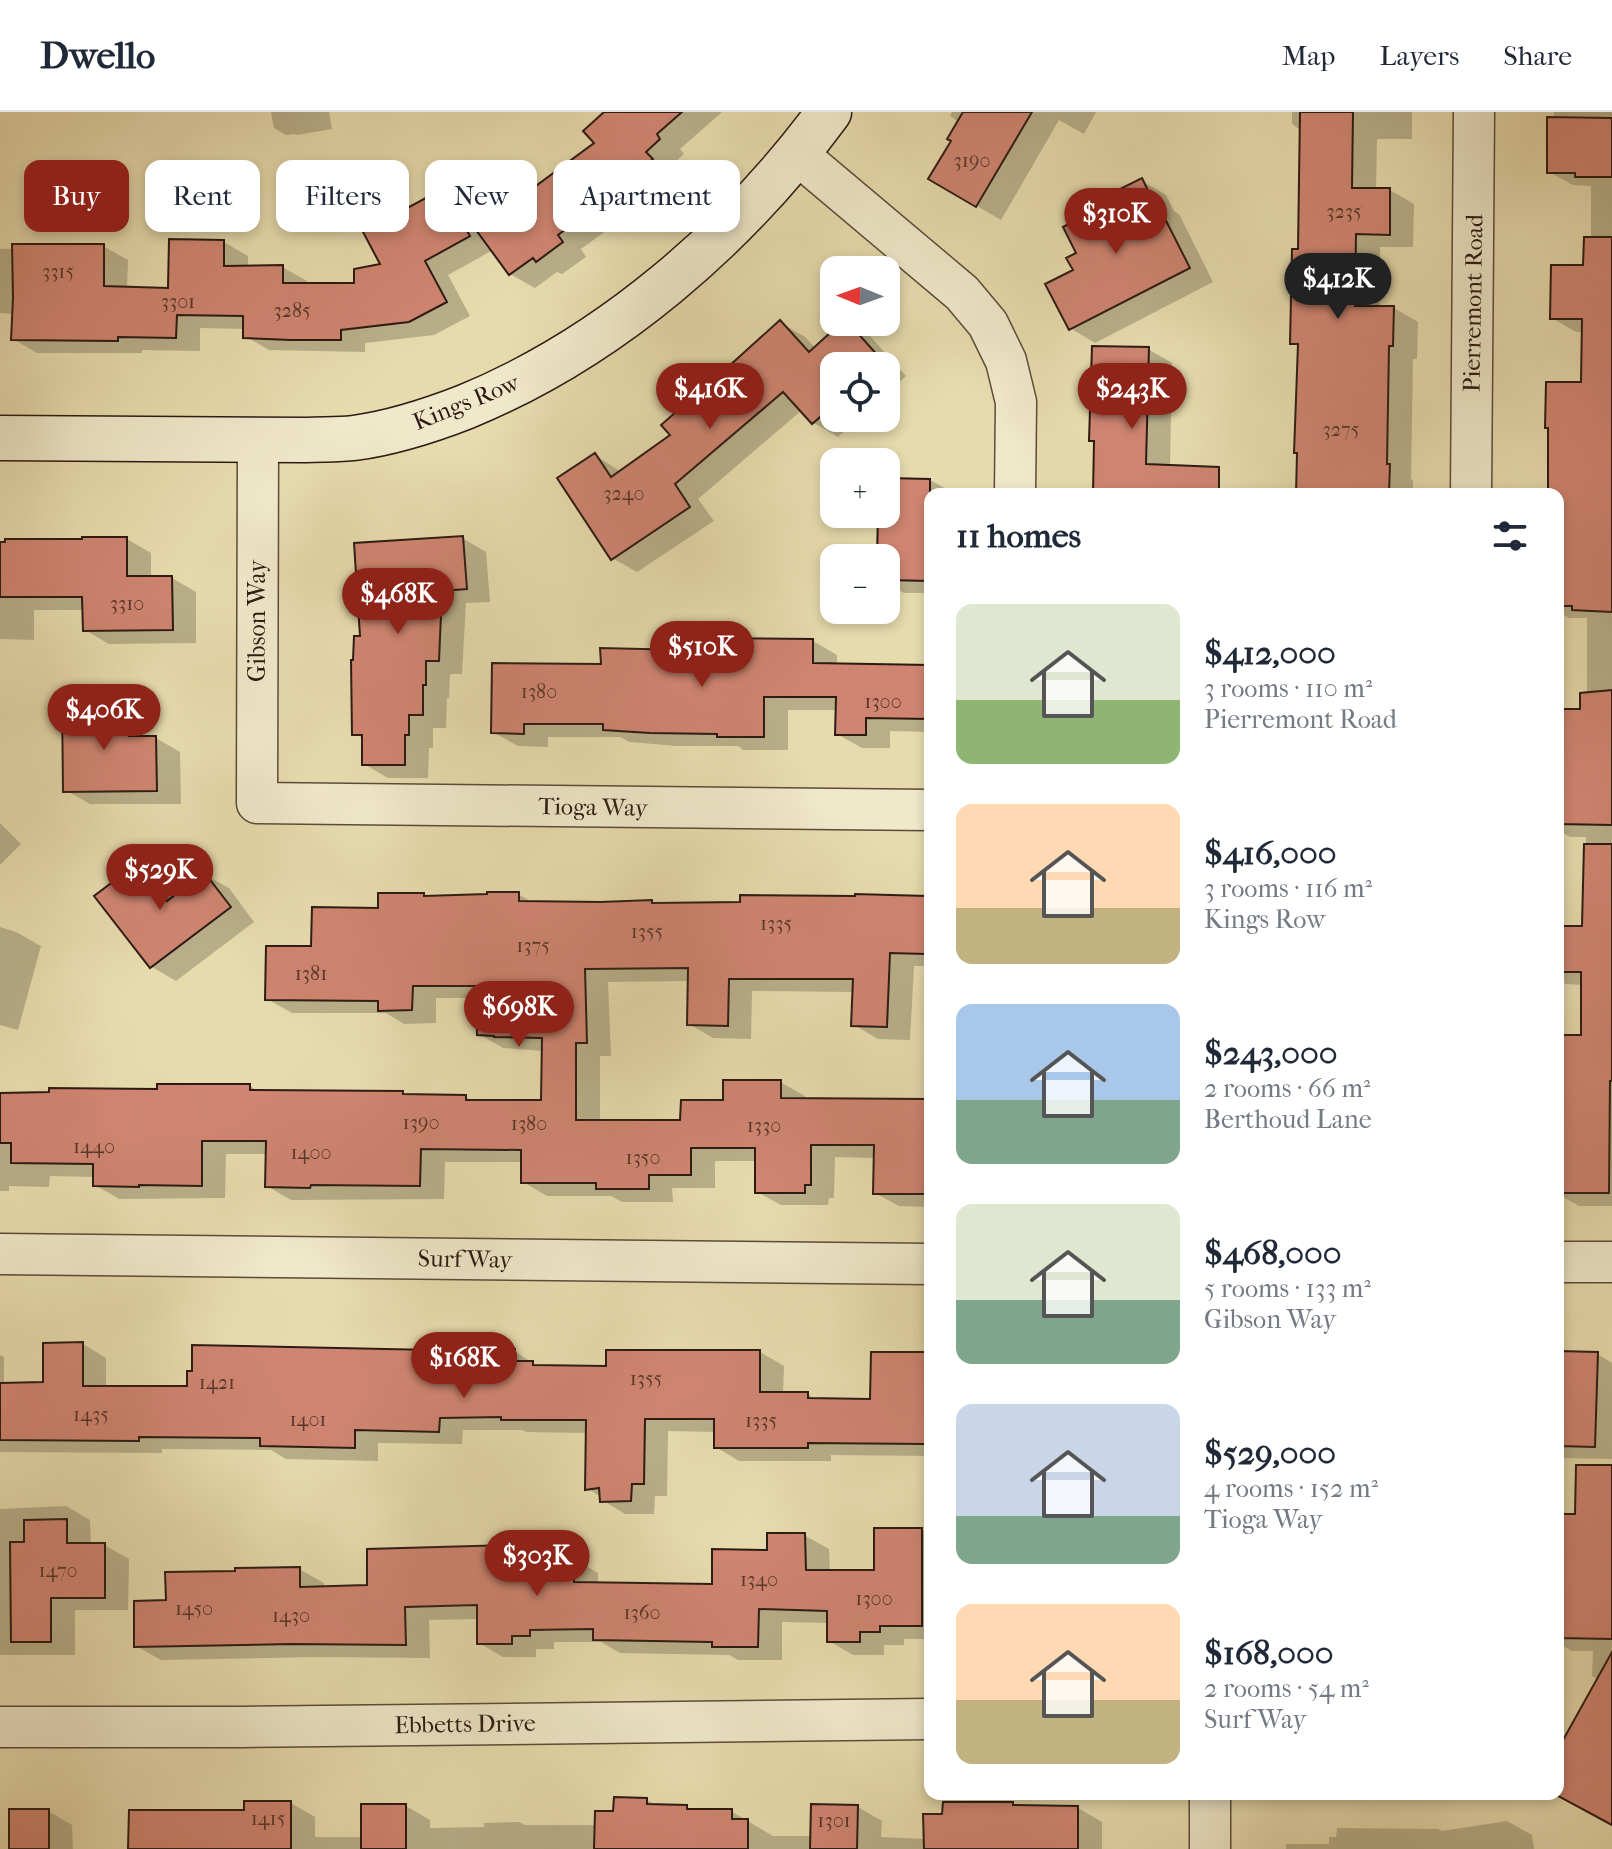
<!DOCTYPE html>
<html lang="en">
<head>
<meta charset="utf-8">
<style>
	:root { --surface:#fff; --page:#f2f2f3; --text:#1f2937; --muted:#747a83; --line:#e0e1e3; --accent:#8f2418 }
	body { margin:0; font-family:"IM FELL French Canon",serif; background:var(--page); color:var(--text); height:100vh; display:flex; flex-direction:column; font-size:30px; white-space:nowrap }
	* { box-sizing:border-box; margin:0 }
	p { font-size:26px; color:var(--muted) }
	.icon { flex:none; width:44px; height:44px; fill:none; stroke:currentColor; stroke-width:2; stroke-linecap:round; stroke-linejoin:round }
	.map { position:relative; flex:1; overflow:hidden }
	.drawer { position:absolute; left:924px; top:376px; width:640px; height:1312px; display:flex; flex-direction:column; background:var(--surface); border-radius:16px; box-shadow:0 4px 12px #0003 }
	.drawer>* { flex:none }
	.top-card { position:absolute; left:24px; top:48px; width:760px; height:72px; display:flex; gap:16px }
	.needle { width:52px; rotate:271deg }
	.tools { position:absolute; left:820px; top:144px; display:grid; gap:16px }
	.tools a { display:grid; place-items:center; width:80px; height:80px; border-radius:16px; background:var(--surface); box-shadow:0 4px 12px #0003; font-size:40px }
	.price { position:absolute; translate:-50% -68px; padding:0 18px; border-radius:28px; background:var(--accent); color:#fff; font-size:26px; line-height:52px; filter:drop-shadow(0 2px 4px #0008) }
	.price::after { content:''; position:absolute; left:50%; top:48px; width:24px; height:18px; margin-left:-12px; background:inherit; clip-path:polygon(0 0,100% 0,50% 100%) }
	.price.selected { background:#222; color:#fff }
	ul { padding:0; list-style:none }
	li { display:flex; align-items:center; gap:24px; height:200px; padding:0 32px }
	li span { display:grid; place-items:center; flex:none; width:224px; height:160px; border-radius:16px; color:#555 }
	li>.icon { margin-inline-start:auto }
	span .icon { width:96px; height:96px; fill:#fffc; stroke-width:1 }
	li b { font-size:34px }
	h2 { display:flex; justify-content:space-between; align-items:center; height:96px; padding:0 32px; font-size:34px }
	.pill { padding:0 28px; border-radius:16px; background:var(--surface); box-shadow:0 4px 12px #0003; font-size:28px; line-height:72px }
	.pill.selected { background:var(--accent); color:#fff }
	header { display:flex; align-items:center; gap:48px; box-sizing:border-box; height:112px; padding:0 40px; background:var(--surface); border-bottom:2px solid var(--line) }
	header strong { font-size:38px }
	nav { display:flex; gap:44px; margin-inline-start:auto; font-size:28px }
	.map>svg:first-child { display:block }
</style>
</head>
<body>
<header>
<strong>Dwello</strong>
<nav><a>Map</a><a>Layers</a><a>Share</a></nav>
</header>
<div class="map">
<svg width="1612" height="1737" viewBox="0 0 1612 1737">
	<rect width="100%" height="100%" fill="#e7dbad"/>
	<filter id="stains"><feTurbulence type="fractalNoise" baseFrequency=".0025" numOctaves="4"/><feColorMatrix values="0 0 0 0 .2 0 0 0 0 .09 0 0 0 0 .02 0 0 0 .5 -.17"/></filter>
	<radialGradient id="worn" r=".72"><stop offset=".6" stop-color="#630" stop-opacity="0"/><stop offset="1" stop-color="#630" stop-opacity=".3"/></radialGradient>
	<path fill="#0003" d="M271,0H329L332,17L297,23L294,22L286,23L274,16Z
		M602,0H722L680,37L684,42L669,55L676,62L629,102L581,137L586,145L562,162L557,160L535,176L510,162L493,138L448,163L470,204L434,223L365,231V240L269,238L245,224V217L200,216V239L142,238V241H37L13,227L14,202L0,201V137L103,134L128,148L127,177L170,178L224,130L248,144V156L282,155L307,169L306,173H356L383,153L444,79L468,93L481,116L597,32L600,6L598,4Z
		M952,0H1096L1084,22L1059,8L1001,108L931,67L954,29L959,10L950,4Z
		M1292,0H1412V27H1377L1376,78H1390L1414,92L1413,135H1380L1379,196H1394L1418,210L1417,247H1413L1411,367L1413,368V382H1299L1300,235L1292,231L1300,139L1302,19L1292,12Z
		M1554,0H1612V1094H1579L1558,1082V925H1583V873L1566,872L1558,868V816H1584L1586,725H1570L1558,718V599H1582L1587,582V506H1569L1558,499V382H1546V379H1550L1583,272L1584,220H1576L1552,206L1591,155V74L1573,73L1549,60Z
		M1142,69L1166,83L1174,99L1179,102L1213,170L1095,231L1070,216L1079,142L1110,93Z
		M845,210L870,224L906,264L886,282V254H834V306H859L838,325L814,311L802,298L698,387L714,409L637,460L612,446L595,343L621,360L673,323L695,286L714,261L719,265L781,211L805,225L816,237Z
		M1148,237L1172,251L1170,355L1201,382H1095L1096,331L1091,328Z
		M886,368L932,369L955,382H930V481H904L886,471V446H879L880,402H886Z
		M462,426L486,440L490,490L466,491L462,562H450L449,586H447L446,616H433V636H429L428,666H388L364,652V627L354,621L362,526Z
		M127,427L151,441V466H172L196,480V531L109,532L85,518L84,498H34V528L0,527V432Z
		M813,529L837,543V553L930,555V620L890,619V636H862L837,622L838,598H788V638H743L738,634H676L630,630L620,625H548V635L518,634L493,620L603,554L689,540Z
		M109,588L133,602L134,626H156L180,640L181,692H90L65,678Z
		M0,711L21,732L0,753Z
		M138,754L163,768L175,785L204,762L229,776L254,810L176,869L152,855Z
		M518,782L534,791L652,790L658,793L927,786L930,788V854H914L910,928L878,927L854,913V880L752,879L751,927L713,926L689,912V869L608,870L611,944H600V1010H682L725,990L780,970L805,984L804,988L928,989L930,991V1095L899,1094L875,1081L876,1046L835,1045L834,1086H829L828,1093H781L757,1080V1049H715V1076H672L673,1090H622L611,1084H547L523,1070V1050H445L444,1087L291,1088L267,1074V1042H226L225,1086L119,1087L95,1073V1065L50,1064L49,1075L9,1074V1079H0V983L159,980L250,974L259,980L402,981L408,984L466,985L474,990H543L544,939L503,936L479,922L478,886H436V911L404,912L386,901H292L267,887L313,836L380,798L423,783L428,786Z
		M0,815L16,820L41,834L18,918L0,913Z
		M83,1232L106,1246V1276H189L514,1239L538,1254L608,1256L760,1240L784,1254L783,1282H807L817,1288L872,1289L925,1242L930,1245V1344L831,1343V1349H739L716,1335V1320L668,1319L667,1384H655L654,1402H625L602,1388L601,1385L587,1376L588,1321L527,1320L522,1318H463L462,1332L378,1331V1349L286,1347L271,1338L162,1337V1341L0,1340V1243L4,1245V1273L45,1272Z
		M1558,1241L1597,1242L1612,1251V1347L1562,1346L1558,1344Z
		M1612,1355V1575L1592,1564L1593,1539H1572L1558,1531V1404H1577Z
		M66,1394L90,1408L91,1433H104L129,1447L128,1498H75V1543H0V1397Z
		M922,1418L930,1423V1527H904V1533H884V1543H853L829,1529V1511L782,1510V1548H738L729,1543L620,1541L601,1530H554V1537H536V1545H503L479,1531V1507L429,1508L430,1546L318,1545L161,1548L136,1534L168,1490L299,1457L324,1471V1476L369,1475L511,1435L532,1447H574L598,1461V1473L714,1474L769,1440L804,1423L829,1437L830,1460H876Z
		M647,1688L659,1695H686L694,1699H731L773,1724H812L858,1695L882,1709L881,1725L926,1727L944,1704L1013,1692L1019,1695L1078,1696L1102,1710V1737H130L246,1700L291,1691L315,1705V1725H363L406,1694L430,1708V1716L484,1715V1711L519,1710L525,1713H597L615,1701Z
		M48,1699L72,1713L73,1737H11Z
		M1507,1709L1532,1723L1534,1737H1286V1732H1329V1725H1336L1337,1716L1438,1717L1442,1719Z"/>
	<path fill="#cf8571" stroke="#2d1b13" stroke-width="2" d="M604,0H682L657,22L660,27L646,40L653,47L604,89L558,123L563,130L536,150L533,146L509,163L476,118L594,31L583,19Z
		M963,0H1032L976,95L928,67L951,29L947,27Z
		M1300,0H1353L1352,76H1390V123L1356,122L1355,194H1394L1393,234H1389L1387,352H1390L1389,382H1296L1297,341H1294L1298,232H1290L1292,137H1298Z
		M1547,5L1612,6V65H1575V61H1547Z
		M1142,66L1152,87L1154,85L1190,156L1069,218L1045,172L1073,158L1066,146L1076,141L1063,115L1107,92L1104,85Z
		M444,76L470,124L425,149L447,190L409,210L341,218V228H291L243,226V204L177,203L176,226L118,225V229L11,228L13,186L12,132H104V174L168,176L169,127L224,128V154L283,153V171H354V157L380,152L363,120Z
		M1584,125H1612V500L1572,498V494H1558V382H1548V316H1545L1546,270H1581L1582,207H1550L1551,153H1583Z
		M780,208L809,240L842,210H848L887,254H834V293L812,312L783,280L675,372L690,395L611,448L557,366L595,341L611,365L670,323L661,313L692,286L688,280L713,259L718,264Z
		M1092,234L1149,235L1146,352L1219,355V382H1093L1094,329H1089Z
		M886,366L930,367V469L886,468V446H877L878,402H886Z
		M463,424L467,477L442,479L439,549H426V573H423V603H409V623H405V653H362V623H352L351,548H353L354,524H360L354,431Z
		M82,425H127V464H172L173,518L83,519L82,485H0V430H5V427H82Z
		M686,526L813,527V551L930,553V607L866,606V623H835L836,585H764V625H717V622L650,621L603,618V612H524V622L491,621L492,551L601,552L600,536L687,538Z
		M1612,578V713L1558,712V597H1580V581Z
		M62,586H109L110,621H129V624H156L157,679L63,680Z
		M1584,732H1612V969H1610L1609,1081H1558V923H1581V860H1558V814H1582Z
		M138,751L167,789L204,760L231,795L150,856L94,784Z
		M487,780H519V789L600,790L652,788V791L740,790V783L855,784V782L927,784L926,842L890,841L887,915L851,914L853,867H729L728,914L687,913L688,856L585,857L587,931H576V1008H680L681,988H723V968H781V986L928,987L927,1082H873L874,1033H811V1073H805V1081H755V1036H691V1063H649V1077H596V1071H521V1038L421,1037L420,1074L311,1073L310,1076L265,1075L266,1029H202V1074L139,1073V1075L93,1074V1052L11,1051V1031H0V981L49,980V976L157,977V972H250V978L403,979V982L466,983V988H541L542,926L494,925V924L477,923L476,874H413L412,898L378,899V889L265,888L266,834H311L312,795L378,796V781H424V784L487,782Z
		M83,1230V1274H187V1259H192V1233L481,1239V1237H515V1249H533V1253L606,1254V1238H760V1280H808V1286L870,1287L871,1240H926L925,1332L808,1331V1336H714V1307H645L644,1372H632L631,1389L600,1390L599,1376L585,1378L586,1308H501V1305L440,1306L439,1320L355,1318V1336L260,1334V1326L139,1325V1329L0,1328V1271L43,1270V1231Z
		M1558,1239L1598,1240L1595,1335L1558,1334Z
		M1576,1353H1612V1527L1558,1526V1402H1575Z
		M67,1407V1431H105V1486H51V1530H11L10,1430H24V1408Z
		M874,1416H922V1514H880V1520H860V1530H827V1499L759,1497L758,1535H712V1530L593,1528V1517L530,1518V1524H512V1532H477V1493L405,1495L406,1533L292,1532L134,1535V1489L166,1488L165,1460L235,1459V1456L300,1455V1475L367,1473V1437L511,1433L512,1445H574V1470L712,1472V1437L767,1438V1421H805L806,1458H874Z
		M1612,1540V1713L1558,1684V1637Z
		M614,1685L647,1686V1692L687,1693V1697H732V1707H748V1737H594L595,1699H613Z
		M244,1689H291V1737H128L129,1698H244Z
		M943,1690H1013V1693L1078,1694V1737H924L923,1702H942Z
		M361,1692H406V1737H361Z
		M811,1692L858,1693L857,1737H810Z
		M9,1697H49V1737H9Z"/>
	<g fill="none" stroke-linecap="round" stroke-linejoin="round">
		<defs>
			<path id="minor" d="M797,42L962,181L988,212L1006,249L1016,290L1015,382
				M258,328L257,691L930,698
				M1471,382L1474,0
				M0,1142L930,1152
				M1558,1150H1612
				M0,1615H242L930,1607
				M1210,1737V1682"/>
			<path id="secondary" d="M0,326L305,328C321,327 338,328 354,326C392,321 429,309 465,295C609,236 737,125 829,0"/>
		</defs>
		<use href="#minor" stroke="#5c4b3a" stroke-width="43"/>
		<use href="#secondary" stroke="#2d1b13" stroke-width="47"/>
		<use href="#minor" stroke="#efe8ca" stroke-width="40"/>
		<use href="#secondary" stroke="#efe8ca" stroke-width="44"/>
	</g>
	<g text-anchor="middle" stroke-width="6" stroke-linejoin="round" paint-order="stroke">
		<g font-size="20" fill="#56362a">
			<text x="972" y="55">3190</text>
			<text x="1344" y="106">3235</text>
			<text x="58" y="166">3315</text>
			<text x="178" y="196">3301</text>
			<text x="292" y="205">3285</text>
			<text x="1341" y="324">3275</text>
			<text x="624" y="388">3240</text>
			<text x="127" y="498">3310</text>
			<text x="539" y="586">1380</text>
			<text x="883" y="596">1300</text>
			<text x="776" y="818">1335</text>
			<text x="647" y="826">1355</text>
			<text x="533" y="840">1375</text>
			<text x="311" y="868">1381</text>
			<text x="421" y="1017">1390</text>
			<text x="529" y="1018">1380</text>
			<text x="764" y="1020">1330</text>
			<text x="94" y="1041">1440</text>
			<text x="311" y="1047">1400</text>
			<text x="643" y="1052">1350</text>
			<text x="646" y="1273">1355</text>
			<text x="217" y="1277">1421</text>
			<text x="91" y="1309">1435</text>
			<text x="308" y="1314">1401</text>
			<text x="761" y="1315">1335</text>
			<text x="58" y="1465">1470</text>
			<text x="759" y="1474">1340</text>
			<text x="874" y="1493">1300</text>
			<text x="194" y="1503">1450</text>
			<text x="642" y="1507">1360</text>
			<text x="291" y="1510">1430</text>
			<text x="268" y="1713">1415</text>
			<text x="834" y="1715">1301</text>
		</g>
		<g font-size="24" fill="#2d1b13" stroke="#efe8ca">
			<text transform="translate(1473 191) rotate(-89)" y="8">Pierremont Road</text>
			<text transform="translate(466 290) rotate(-22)" y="8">Kings Row</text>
			<text transform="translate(257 509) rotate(-90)" y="8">Gibson Way</text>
			<text transform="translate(593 695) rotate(1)" y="8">Tioga Way</text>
			<text transform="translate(465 1147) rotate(1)" y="8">Surf Way</text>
			<text transform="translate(465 1612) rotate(-1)" y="8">Ebbetts Drive</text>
		</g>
	</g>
	<rect width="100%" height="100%" filter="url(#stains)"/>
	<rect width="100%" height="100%" fill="url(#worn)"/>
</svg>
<div class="tools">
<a><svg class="needle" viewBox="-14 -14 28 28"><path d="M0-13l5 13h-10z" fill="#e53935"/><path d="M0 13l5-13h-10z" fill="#747a83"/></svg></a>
<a><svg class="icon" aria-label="locate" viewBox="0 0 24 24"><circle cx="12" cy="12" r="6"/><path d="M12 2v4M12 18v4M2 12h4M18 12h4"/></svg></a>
<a>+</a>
<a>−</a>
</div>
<b class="price" style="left:1116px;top:144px">$310K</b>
<b class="price selected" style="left:1338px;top:209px">$412K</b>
<b class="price" style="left:710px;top:319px">$416K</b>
<b class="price" style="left:1132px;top:319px">$243K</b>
<b class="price" style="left:398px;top:524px">$468K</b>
<b class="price" style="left:702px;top:577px">$510K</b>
<b class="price" style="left:104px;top:640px">$406K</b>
<b class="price" style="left:160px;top:800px">$529K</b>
<b class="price" style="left:519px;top:937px">$698K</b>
<b class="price" style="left:464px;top:1288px">$168K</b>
<b class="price" style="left:537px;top:1486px">$303K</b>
<div class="top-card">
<a class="pill selected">Buy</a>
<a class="pill">Rent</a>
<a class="pill">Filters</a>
<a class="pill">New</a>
<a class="pill">Apartment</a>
</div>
<section class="drawer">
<h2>11 homes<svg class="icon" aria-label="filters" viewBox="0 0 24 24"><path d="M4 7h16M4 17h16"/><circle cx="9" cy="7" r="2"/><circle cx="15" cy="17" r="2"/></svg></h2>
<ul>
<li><span style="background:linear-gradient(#dfe7d0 60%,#8fb573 0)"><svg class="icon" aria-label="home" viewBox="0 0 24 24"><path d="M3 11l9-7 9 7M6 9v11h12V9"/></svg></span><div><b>$412,000</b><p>3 rooms · 110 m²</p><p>Pierremont Road</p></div></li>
<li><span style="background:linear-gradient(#ffd9b3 65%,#c2b280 0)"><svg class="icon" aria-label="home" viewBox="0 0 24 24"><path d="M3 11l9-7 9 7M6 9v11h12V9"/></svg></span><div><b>$416,000</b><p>3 rooms · 116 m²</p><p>Kings Row</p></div></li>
<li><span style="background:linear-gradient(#a9c7e8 60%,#7fa58c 0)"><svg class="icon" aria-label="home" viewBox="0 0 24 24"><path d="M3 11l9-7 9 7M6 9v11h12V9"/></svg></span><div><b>$243,000</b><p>2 rooms · 66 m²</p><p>Berthoud Lane</p></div></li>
<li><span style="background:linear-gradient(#dfe7d0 60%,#7fa58c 0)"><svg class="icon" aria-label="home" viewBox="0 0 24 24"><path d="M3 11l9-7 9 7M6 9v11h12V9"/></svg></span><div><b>$468,000</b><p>5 rooms · 133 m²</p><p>Gibson Way</p></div></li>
<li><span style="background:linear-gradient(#c9d6e8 70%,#7fa58c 0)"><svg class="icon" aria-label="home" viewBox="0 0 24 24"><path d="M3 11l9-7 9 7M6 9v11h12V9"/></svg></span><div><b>$529,000</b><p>4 rooms · 152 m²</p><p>Tioga Way</p></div></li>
<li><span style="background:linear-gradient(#ffd9b3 60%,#c2b280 0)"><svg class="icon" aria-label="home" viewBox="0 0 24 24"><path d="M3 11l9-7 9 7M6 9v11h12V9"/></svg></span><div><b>$168,000</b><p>2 rooms · 54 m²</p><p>Surf Way</p></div></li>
</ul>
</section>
</div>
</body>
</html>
